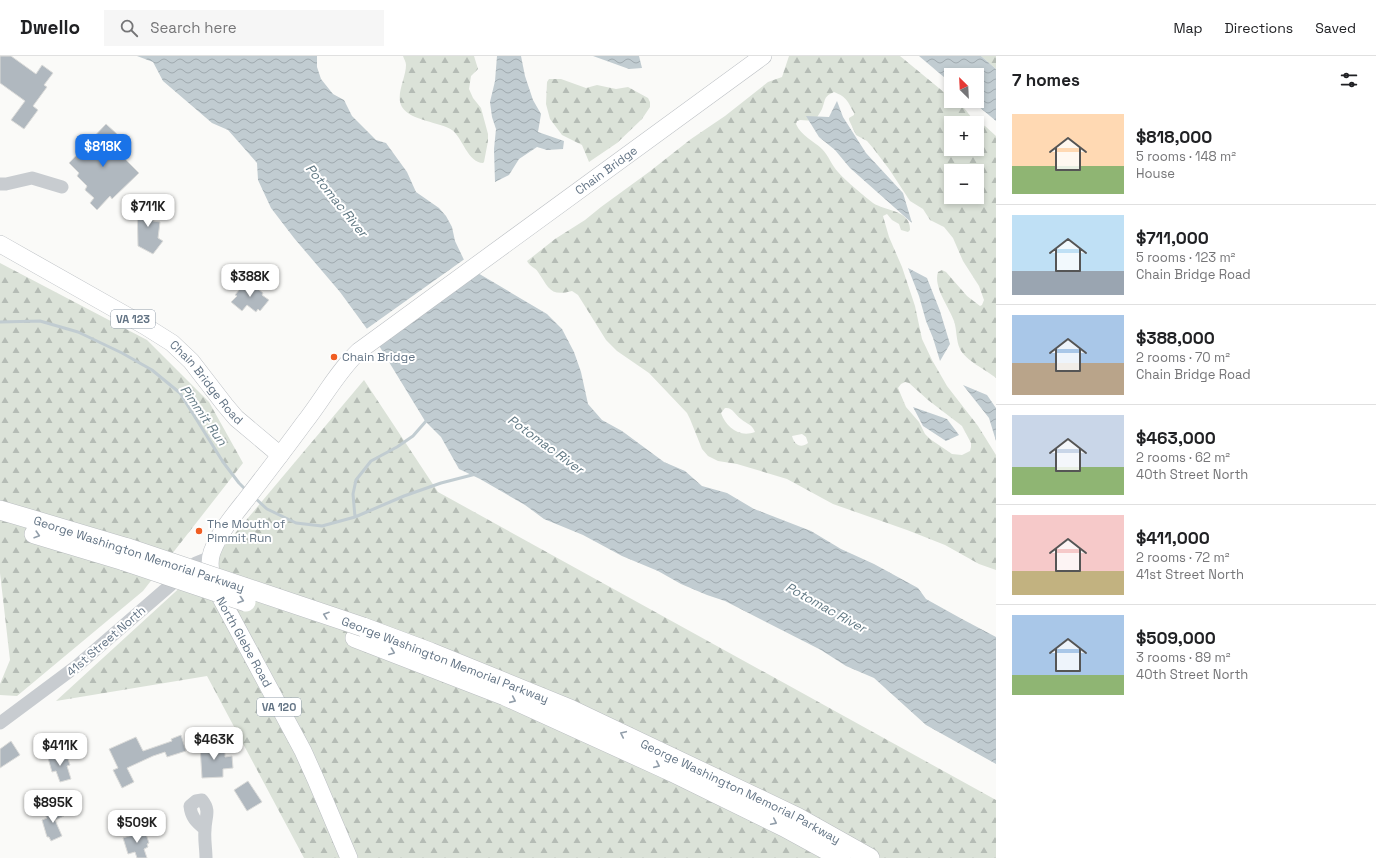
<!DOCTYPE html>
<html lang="en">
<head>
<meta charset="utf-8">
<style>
	:root { --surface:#fff; --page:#f6f6f6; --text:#202124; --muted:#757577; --line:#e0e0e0; --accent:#1a73e8 }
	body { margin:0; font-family:"Space Grotesk",sans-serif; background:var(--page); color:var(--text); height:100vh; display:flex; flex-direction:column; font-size:15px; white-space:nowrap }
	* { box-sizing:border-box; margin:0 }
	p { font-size:13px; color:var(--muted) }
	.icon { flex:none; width:22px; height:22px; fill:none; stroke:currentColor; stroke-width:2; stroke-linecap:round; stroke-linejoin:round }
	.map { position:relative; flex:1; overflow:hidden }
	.side { display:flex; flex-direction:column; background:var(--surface); width:380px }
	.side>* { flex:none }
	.needle { width:26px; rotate:336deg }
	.fabs { position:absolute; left:944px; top:12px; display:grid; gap:8px }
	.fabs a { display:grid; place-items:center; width:40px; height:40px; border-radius:0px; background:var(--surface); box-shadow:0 2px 6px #0003; font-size:20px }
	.price { position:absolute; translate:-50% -34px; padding:0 9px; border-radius:8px; background:#fff; color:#222; font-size:13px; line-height:26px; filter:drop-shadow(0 1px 2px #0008) }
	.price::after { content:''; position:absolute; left:50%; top:24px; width:12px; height:9px; margin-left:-6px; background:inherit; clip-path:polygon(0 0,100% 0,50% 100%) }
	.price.on { background:var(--accent); color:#fff }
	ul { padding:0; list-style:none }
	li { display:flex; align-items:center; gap:12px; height:100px; padding:0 16px }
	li+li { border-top:1px solid var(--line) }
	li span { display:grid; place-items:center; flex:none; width:112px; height:80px; border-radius:0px; color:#555 }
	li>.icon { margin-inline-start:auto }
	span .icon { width:48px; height:48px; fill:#fffc; stroke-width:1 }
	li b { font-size:17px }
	h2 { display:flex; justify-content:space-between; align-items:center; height:48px; padding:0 16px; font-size:17px }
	header { display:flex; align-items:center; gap:24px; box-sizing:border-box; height:56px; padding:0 20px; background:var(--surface); border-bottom:1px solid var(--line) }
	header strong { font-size:19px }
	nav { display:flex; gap:22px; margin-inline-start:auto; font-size:14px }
	.search { width:280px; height:36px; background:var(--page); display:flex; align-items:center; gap:10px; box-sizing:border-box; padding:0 14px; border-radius:0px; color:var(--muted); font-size:15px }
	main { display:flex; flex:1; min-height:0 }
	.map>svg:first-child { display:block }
</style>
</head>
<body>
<header>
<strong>Dwello</strong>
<div class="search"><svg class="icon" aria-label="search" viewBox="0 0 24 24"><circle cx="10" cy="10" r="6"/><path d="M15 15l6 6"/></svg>Search here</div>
<nav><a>Map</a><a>Directions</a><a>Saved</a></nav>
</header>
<main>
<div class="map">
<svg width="996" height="802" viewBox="0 0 996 802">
	<defs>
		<pattern id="forest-firs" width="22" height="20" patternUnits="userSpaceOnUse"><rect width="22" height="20" fill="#dbe2d8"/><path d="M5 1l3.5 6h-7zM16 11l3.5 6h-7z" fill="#b5bcb5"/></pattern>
		<pattern id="water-waves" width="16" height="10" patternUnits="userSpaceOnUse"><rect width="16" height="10" fill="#c1ccd1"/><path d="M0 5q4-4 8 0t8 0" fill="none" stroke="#a0aaaf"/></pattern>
	</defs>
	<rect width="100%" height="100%" fill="#fafaf8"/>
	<path fill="url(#forest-firs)" fill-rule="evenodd" d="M403,0H474L478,13L471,20L469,33L473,42L481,52L488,78V85L484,106L483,107C468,107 462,81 452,74C440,66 411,65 402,51C395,39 406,22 406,9C406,6 404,3 403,0Z
		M789,0H900L951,42V45C963,45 969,61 977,67H951V93H977V67L985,70L996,80V322C985,313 966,305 960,293C956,285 957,274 954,265C949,251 933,231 938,216L942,214L946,216L967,240L980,250L982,249L984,244L979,230L963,205L953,182L944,171L930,164L923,153L910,145L889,113L873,92L867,85L856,79L849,64V62L854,59V57C848,46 847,41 834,36C823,41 826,43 822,53C820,57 817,61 815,65L800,64L797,65L796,68C801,80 814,85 822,93C829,100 832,110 838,116C846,125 864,140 873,147C885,155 911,154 910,174L908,176L901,174L899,168L892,164L887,158L883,160L889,181L902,211L915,250L922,283L932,304L947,330L978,370L996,399V514L979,508L945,489L907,474L833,448L787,423L737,408L718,405L708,400L702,393L690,363L687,357L649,317L617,295L606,284L578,239L572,235C550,241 549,232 538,216C535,211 530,211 527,205L531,202L555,183L585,164L601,151L649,116L691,83L725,60L768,26L782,21ZM951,115H977V141H951ZM905,326L909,327L928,344L962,370L971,387V391L970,395L962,399L952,398L930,383L925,378L919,366L906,351L898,332L901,328ZM725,352C733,351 735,359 741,363C748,369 751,367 755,376C739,382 726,371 721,357ZM802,378L806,381L808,387C800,393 794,388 792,380Z
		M981,0H996V13Z
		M549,23H561L586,32L597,29L616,33L628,31L648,42L650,46V51L642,63L617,87L589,106L582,89L562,79L550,63L546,48L547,26Z
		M0,207L147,284L209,346L243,407L143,535L17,640L0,639V628L10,604L0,517Z
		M364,324L438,436L996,744V802H304L207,620L56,645L221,494Z"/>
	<path fill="url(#water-waves)" d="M137,0H317V11L321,23L333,38L344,44L352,60L376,84L386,87L407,116L416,136L439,152L446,160L452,171L455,185L465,206L471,213L547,258L562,273L574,296L581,316L588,348L602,364L622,375L664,406L685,415L702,430L727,437L754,453L811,475L841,493L874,508L918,532L926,543L962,563L996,581V708L926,669L874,622L846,610L821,594L725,545L707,539L681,528L658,515L622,500L583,479L544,463L525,449L480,423L459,413L441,381L425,365L378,288L340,236L294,182L271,152L258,124L257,107L228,74L212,67L163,25L153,6Z
		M497,0H521L525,20L533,44L541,58L538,76L564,85L563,93L547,94L537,91L519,103L509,119L495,126L494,93L496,73L492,61L490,46L495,25Z
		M593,0H639L642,12L629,13Z
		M919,0H981L996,13V65L972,45H977V19H951V27Z
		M837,45L843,61L866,97L903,137L912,167L850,112L835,94L819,81L806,60L829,61Z
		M908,212L927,222L940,255L950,288L940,305L933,282L926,265L919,240Z
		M963,329L987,339L996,352V385L989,362Z
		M913,351L947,363L959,379L946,385L923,370Z"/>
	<path fill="#fafaf8" d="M466,202L472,211L376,289L365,274Z"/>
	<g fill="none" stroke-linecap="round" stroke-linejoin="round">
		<path stroke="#c1ccd1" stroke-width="3" d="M0,266L40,265L78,276L122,297L152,314L180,337L223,406L239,427L247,435
			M254,441L267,453L296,467L322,470L355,461L404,440L441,427L476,418
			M355,461L353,438L356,424L371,405L397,391L413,380L427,364"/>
	</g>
	<path fill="#b0b8bf" stroke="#dcdcda" d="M0,0H11L36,18L42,9L53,17L44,29L47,31L33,50L38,54L24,73L11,64L25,45L0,27Z
		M106,68L117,78L109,87L139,117L112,143L110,140L97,154L90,147L94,142L85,134L87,130L77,120L79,117L69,107Z
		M153,146V165L160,166L158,182L163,185L153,198L138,190L137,147Z
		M247,224L263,237L262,239L269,244L260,255L258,253L256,256L247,249L242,255L231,246L237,240L235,239Z
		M181,679L186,695L167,701L165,696L153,700L127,712L134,726L122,732L113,714L118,712L109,693L136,681L143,695L172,685L171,683Z
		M11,685L20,699L0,712V693Z
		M220,689V691H225V701L232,700L233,712L223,713V721L202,722L200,690Z
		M59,699L60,702L67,700L70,709L67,710L71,723L60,726L56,715L52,716L48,702Z
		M248,725L262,746L247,755L234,734Z
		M61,752L64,760L55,764L62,780L51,785L49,781H47L42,764L47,762L45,759Z
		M145,775L149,787L147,788L148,791L144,793L147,802H137L135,796L128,798L123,782Z"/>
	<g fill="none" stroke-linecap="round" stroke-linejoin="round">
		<defs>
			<g id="major">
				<path id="s1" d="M0,188L145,270L172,287L191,305L225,349L236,362L280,399"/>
				<path id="s2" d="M349,802L316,724L303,695L215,531C211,520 208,507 212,496C219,477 233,460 245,445C265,419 285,393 304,367C323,343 337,316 359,295L763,0"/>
			</g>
			<g id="highway">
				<path d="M0,454L128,492"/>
				<path d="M34,478L124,505"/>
				<path id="s3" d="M363,571L430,596L570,653L797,761L870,802"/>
				<path d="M355,582L505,640L672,716L784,771L841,802"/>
			</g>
		</defs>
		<use href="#major" stroke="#bbbfc3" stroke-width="18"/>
		<use href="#highway" stroke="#babec1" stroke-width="20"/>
		<path stroke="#c8ccd0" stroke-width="13" d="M0,128H6L32,122L62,131
			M0,667L78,609L196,507L211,501
			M205,773C196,766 191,761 190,750L196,745L202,744C211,755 205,761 205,774C204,783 206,793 206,802"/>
		<use href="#major" stroke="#fff" stroke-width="17"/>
		<use href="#highway" stroke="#fff" stroke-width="19"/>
		<defs>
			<path id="highway-bridge" d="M128,492L363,571
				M124,505L246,546"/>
		</defs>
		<use href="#highway-bridge" stroke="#babec1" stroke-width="20" stroke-linecap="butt"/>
		<use href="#highway-bridge" stroke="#fff" stroke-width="19"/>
	</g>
	<defs><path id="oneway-chevron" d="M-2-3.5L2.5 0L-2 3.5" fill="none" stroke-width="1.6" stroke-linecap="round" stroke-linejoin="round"/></defs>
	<g stroke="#929eaa">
		<use href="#oneway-chevron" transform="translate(37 479) rotate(17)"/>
		<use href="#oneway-chevron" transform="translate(241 544) rotate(18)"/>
		<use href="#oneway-chevron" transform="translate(326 559) rotate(-161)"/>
		<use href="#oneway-chevron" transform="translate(392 596) rotate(21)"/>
		<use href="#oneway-chevron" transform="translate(513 644) rotate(24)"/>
		<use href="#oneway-chevron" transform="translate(623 678) rotate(-155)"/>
		<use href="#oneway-chevron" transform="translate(657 709) rotate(24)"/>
		<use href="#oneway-chevron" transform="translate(774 766) rotate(26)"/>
	</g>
	<g fill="#f05d22" stroke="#fff" stroke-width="1.5">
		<circle cx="334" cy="301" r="4"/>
		<circle cx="199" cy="475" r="4"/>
	</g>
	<g text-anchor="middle" stroke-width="4" stroke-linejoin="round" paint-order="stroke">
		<g fill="#fff" stroke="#929eaa" stroke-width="1">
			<rect x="111" y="254" width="44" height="18" rx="3"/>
			<rect x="257" y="642" width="44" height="18" rx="3"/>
		</g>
		<g font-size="11" font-weight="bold" fill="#637485">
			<text x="133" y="267">VA 123</text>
			<text x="279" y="655">VA 120</text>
		</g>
		<g font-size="12" fill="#637485" stroke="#fff">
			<text dy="4" stroke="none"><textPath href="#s2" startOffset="894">Chain Bridge</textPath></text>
			<text dy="4" stroke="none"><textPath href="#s1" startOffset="251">Chain Bridge Road</textPath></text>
			<text transform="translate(139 498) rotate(18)" y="4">George Washington Memorial Parkway</text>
			<text transform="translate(106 585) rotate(-41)" y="4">41st Street North</text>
			<text transform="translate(244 586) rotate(61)" y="4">North Glebe Road</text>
			<text transform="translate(445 604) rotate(21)" y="4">George Washington Memorial Parkway</text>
			<text dy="4" stroke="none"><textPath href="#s3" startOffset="412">George Washington Memorial Parkway</textPath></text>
		</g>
		<g font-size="12" fill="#637485" stroke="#fff" text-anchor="start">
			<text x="342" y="305">Chain Bridge</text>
			<text x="207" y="472">The Mouth of<tspan x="207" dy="14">Pimmit Run</tspan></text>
		</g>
		<g font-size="13" font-style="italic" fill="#637a85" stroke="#fff">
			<text transform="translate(337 144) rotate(51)" y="5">Potomac River</text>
			<text transform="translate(204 359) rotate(55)" y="5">Pimmit Run</text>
			<text transform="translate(546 388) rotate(36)" y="5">Potomac River</text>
			<text transform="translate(826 551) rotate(29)" y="5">Potomac River</text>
		</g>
	</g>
</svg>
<div class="fabs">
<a><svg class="needle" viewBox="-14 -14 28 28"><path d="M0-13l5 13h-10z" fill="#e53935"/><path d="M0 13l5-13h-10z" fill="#757577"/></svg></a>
<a>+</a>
<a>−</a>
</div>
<b class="price on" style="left:103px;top:112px">$818K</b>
<b class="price" style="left:148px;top:172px">$711K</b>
<b class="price" style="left:250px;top:242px">$388K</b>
<b class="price" style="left:214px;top:705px">$463K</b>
<b class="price" style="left:60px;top:711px">$411K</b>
<b class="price" style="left:53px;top:768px">$895K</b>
<b class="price" style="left:137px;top:788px">$509K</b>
</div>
<section class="side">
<h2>7 homes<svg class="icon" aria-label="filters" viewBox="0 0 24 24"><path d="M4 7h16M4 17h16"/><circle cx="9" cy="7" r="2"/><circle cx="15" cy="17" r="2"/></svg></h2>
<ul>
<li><span style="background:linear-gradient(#ffd9b3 65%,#8fb573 0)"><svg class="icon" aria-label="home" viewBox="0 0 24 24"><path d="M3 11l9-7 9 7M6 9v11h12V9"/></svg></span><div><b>$818,000</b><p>5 rooms · 148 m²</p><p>House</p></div></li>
<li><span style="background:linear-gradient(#bfe0f5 70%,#9aa5b1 0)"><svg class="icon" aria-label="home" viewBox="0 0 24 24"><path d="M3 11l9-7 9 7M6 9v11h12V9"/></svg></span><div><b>$711,000</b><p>5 rooms · 123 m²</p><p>Chain Bridge Road</p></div></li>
<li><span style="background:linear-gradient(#a9c7e8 60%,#b9a48a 0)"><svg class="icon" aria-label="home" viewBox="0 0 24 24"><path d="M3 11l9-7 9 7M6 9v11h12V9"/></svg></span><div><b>$388,000</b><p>2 rooms · 70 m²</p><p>Chain Bridge Road</p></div></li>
<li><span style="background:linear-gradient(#c9d6e8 65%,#8fb573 0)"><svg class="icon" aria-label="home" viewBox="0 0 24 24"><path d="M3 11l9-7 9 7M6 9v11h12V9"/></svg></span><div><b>$463,000</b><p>2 rooms · 62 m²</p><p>40th Street North</p></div></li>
<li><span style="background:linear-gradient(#f6c9c9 70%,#c2b280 0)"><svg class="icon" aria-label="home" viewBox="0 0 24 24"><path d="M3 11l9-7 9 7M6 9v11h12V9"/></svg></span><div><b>$411,000</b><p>2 rooms · 72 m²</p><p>41st Street North</p></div></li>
<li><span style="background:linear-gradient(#a9c7e8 75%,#8fb573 0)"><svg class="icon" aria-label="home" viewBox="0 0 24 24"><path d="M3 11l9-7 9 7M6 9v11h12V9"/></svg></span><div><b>$509,000</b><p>3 rooms · 89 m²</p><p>40th Street North</p></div></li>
</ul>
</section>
</main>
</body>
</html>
